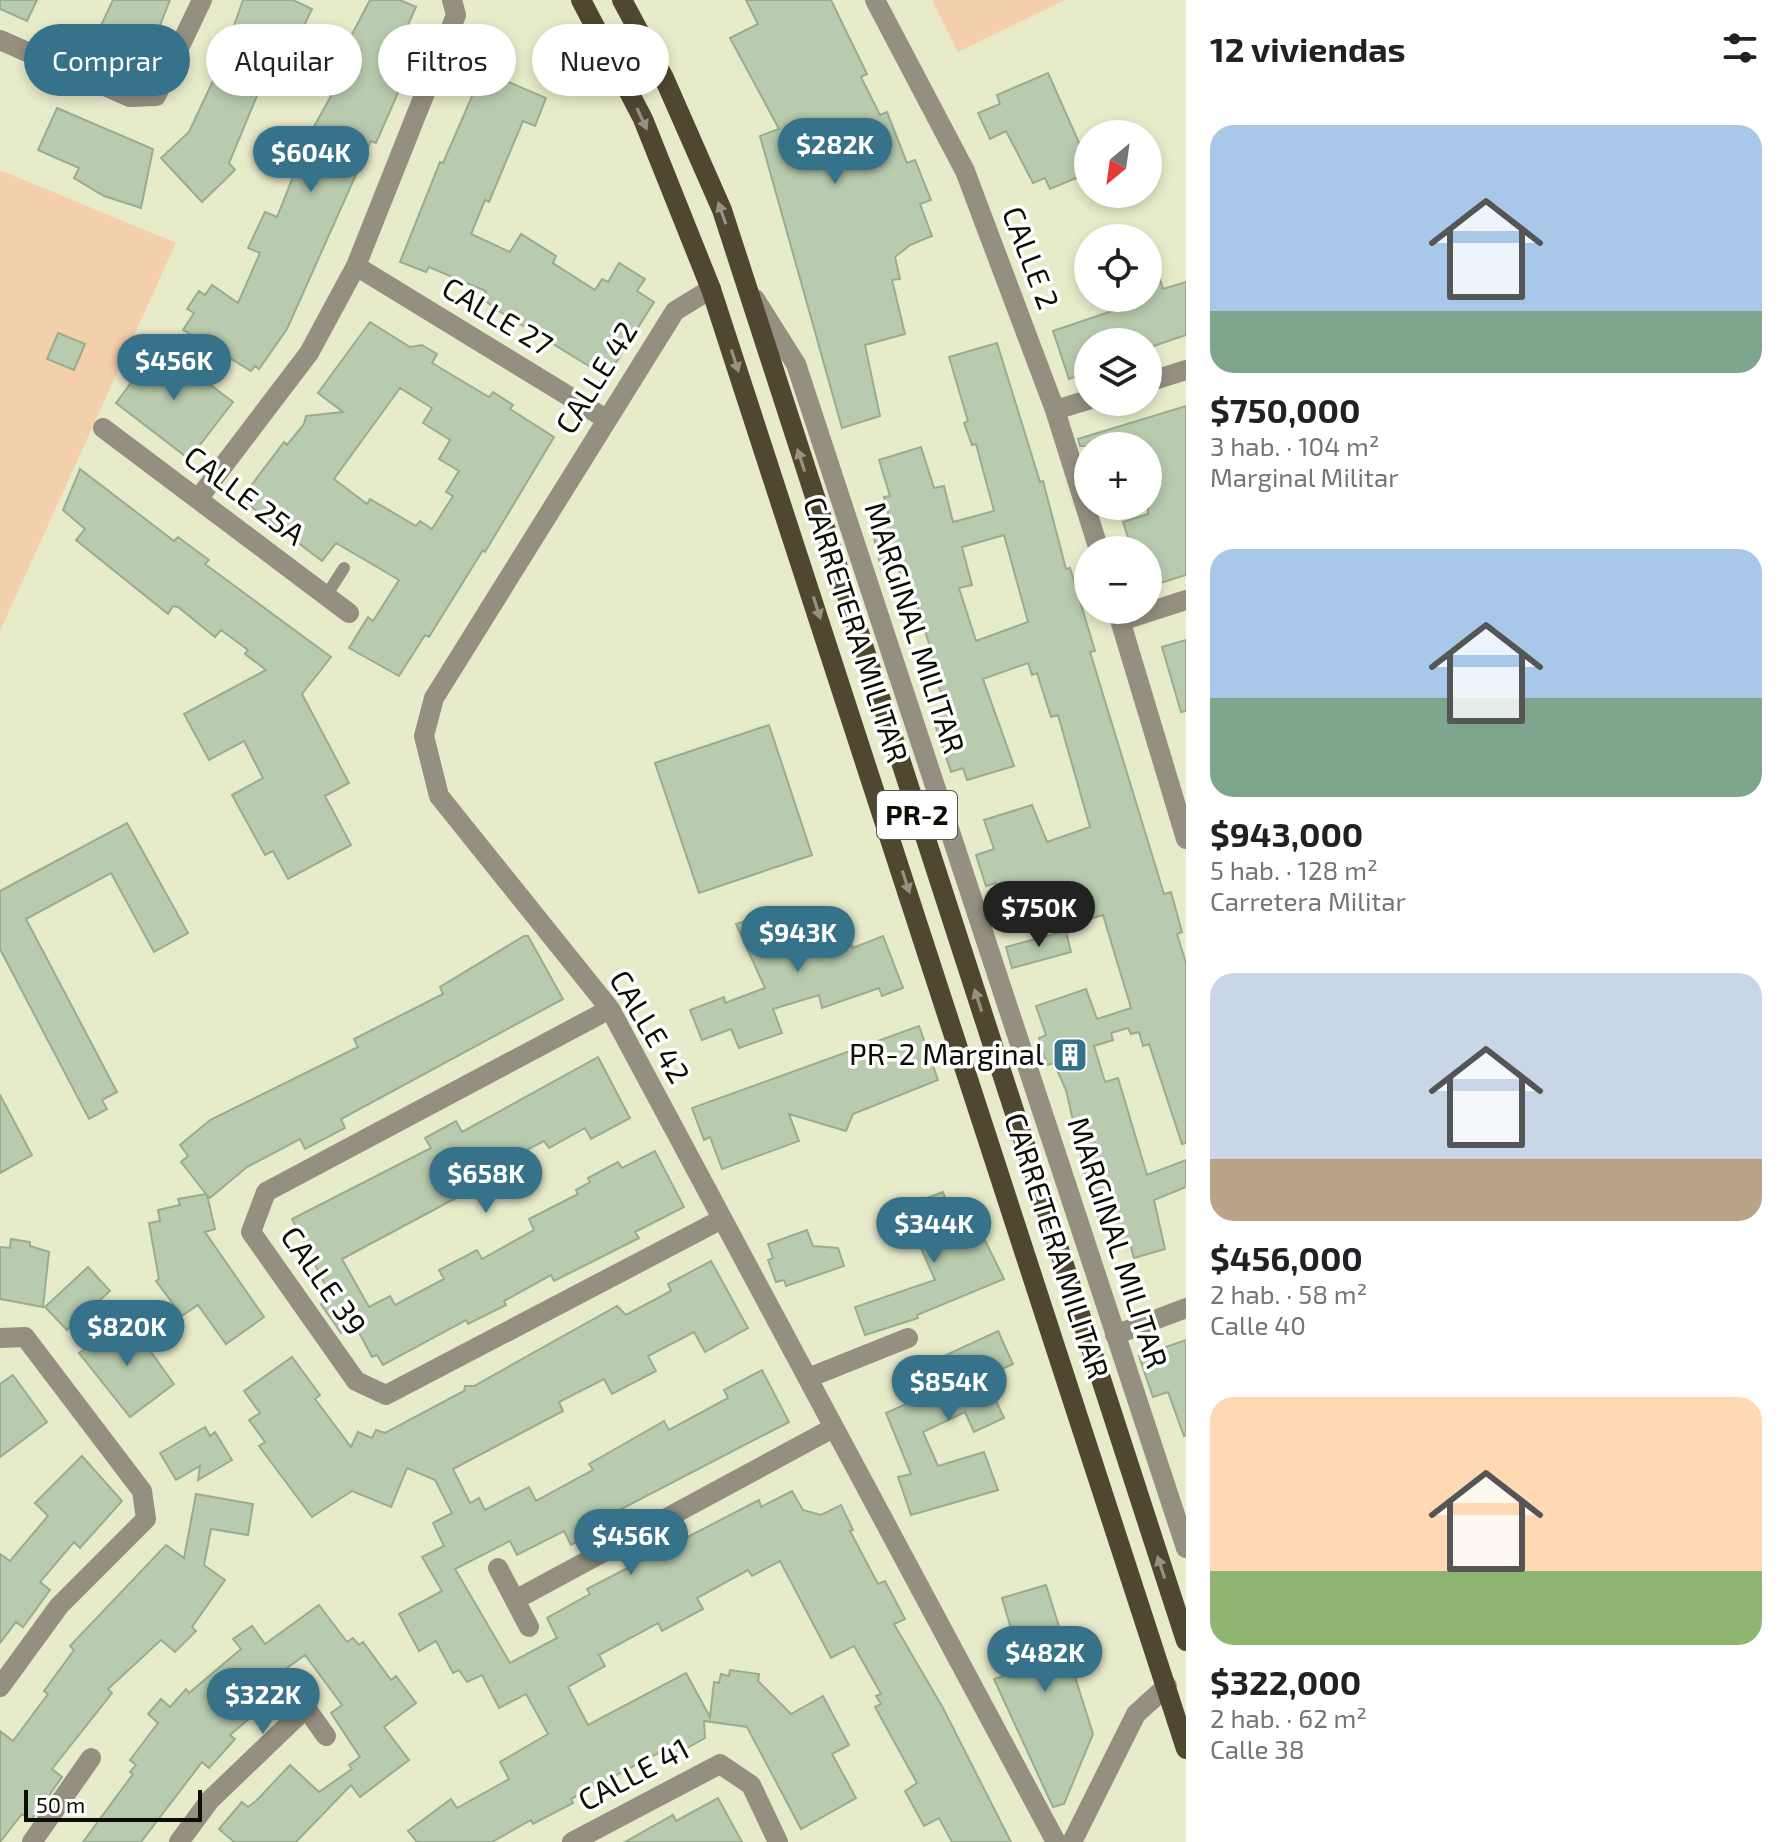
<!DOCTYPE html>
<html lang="es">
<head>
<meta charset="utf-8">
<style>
	:root { --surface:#fff; --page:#f2f2f2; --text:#202124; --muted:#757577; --accent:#367289 }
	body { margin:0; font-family:"Exo 2",sans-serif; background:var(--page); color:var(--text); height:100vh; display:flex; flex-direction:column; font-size:30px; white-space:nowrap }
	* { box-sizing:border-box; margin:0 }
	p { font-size:26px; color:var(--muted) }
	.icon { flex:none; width:44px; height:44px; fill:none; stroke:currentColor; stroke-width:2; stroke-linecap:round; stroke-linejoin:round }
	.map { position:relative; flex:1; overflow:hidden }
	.sheet { display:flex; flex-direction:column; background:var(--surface); width:600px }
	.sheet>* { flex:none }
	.guide { position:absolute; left:24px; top:24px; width:760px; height:72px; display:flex; gap:16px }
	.needle { width:52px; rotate:209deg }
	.buttons { position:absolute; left:1074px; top:120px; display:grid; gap:16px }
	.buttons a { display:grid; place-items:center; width:88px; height:88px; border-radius:50%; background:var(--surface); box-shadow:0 4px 12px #0003; font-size:40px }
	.scale { position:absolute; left:24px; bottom:20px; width:178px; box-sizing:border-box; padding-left:8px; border:4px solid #0c0d03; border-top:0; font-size:22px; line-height:28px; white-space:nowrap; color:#0c0d03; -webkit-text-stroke:6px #fff; paint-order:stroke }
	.price { position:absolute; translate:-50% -68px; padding:0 18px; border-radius:28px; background:var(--accent); color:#fff; font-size:26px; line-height:52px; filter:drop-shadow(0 2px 4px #0008) }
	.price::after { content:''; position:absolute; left:50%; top:48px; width:24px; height:18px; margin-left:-12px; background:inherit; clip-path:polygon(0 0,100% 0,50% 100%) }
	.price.active { background:#222; color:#fff }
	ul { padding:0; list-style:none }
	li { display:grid; align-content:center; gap:16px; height:424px; padding:0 24px }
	li span { display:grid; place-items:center; height:248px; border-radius:24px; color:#555 }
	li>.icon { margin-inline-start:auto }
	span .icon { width:144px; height:144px; fill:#fffc; stroke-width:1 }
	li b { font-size:34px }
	h2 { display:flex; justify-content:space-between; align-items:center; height:96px; padding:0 24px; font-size:34px }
	.pill { padding:0 28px; border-radius:36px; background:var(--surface); box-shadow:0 4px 12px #0003; font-size:28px; line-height:72px }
	.pill.active { background:var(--accent); color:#fff }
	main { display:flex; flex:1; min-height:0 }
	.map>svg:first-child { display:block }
</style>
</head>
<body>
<main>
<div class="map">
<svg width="1186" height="1842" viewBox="0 0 1186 1842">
	<rect width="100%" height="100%" fill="#e8ebca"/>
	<path fill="#f4cfab" d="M932,0H1065L958,52Z
		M0,170L176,243L0,631Z"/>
	<path fill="#b8cbae" stroke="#9aac90" stroke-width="2" fill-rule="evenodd" d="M0,0H37L27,21L0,9Z
		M113,0H170L142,71L126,63L122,70L94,57L101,43L94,40Z
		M243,0H293L312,9L298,38L284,31L229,163L235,170L202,202L161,158L189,132L219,68Z
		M370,0H400L416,7L398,47L415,54L376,143L371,141L287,329L259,369L255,366L251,371L183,330L194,313L187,309L199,291L205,295L212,285L238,303L260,253L248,248L265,212L277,217L311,132L346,69L339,59Z
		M746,0H831L867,74L861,77L880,115L887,112L907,163L915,160L931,200L920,204L932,236L910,245L895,257L900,279L892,280L905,334L865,345L880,416L842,428L760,136L779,129L730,38L758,24Z
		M483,71L546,98L535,126L523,121L489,202L485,200L471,234L510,252L521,234L556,256L553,263L595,290L602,279L608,282L619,263L645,279L637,291L654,302L607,377L497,310L482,298L486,291L429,267L426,272L400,262L440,162L443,163Z
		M1048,73L1088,163V173L1050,189L1045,178L1033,183L1006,131L990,139L978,113L1000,104L997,95Z
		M57,108L153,149L141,208L104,196L74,178L79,168L38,150Z
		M1148,254H1152L1163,289L1186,282V335L1148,348V342H1088V372L1069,379L1053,331L1115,310L1111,298H1148Z
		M370,322L410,347L422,345L437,354L432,363L489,397L493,392L513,405L510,409L554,437L485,552L483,550L429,637L425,635L399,676L349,648L368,617L373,621L399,580L336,543L322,561L241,499L284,442L287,445L304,424L306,416L343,412L318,393ZM400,388L432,408L423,423L450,440L439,459L459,471L446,492L453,496L432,529L420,521L416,526L370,499L367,504L334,479Z
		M58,333L85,344L74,370L47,359Z
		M997,343L1040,482L1043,481L1066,569L1070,568L1095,651L1090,652L1164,894L1171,892L1182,932L1177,934L1186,963V1143L1182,1144L1149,1044L1143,1046L1139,1032L1131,1034L1128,1028L1111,1033L1113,1040L1094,1046L1105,1082L1118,1078L1147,1175L1186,1160V1187L1154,1200L1165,1249L1134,1258L1129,1240L1121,1243L1113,1216L1100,1221L1090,1195L1066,1090L1054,1063L1047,1065L1039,1038L1046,1035L1036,1006L1086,989L1097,1019L1131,1008L1103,915L1060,928L1049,892L1008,906V903L1003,904L996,883L986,886L976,855L994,849L984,820L1032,805L1047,842L1090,827L1058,715L1051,717L1037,673L1032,675L1028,663L983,679L1014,766L967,780L963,768L951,772L931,712L946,708L929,658L933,656L915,600L908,602L898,565L881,568L871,525L890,521L884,497L890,496L879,460L921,447L934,488L944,486L953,522L994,511L976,444L972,445L964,423L968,421L949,357ZM1004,535L1028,622L976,641L959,588L972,585L962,547Z
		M159,346L233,402L189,459L116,403Z
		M1186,406V575L1157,584L1155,579L1148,581V550H1132L1123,522L1148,514V446H1080L1078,439Z
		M80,469L174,541L178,537L209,560L205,564L331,657L302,694L349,783L325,796L351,845L288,879L273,851L265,855L232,795L263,778L244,741L209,760L184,714L266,670L245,654L248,650L221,630L215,637L178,607L173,606L168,614L76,540L85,529L63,510Z
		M1186,640V711L1181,712L1162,647Z
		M769,725L812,855L699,893L655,763Z
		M127,823L188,933L154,952L111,873L26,919L117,1092L102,1100L107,1109L89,1119L0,949V891Z
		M833,908L853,948L883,936L903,988L882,996L879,988L822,1008L819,995L773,1009L782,1033L739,1048L731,1029L702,1040L690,1010L724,997L725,1003L765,988L736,924L775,911L783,929Z
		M1066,931L1071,952L1012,968L1006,947Z
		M524,936H528L563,999L341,1119L345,1128L305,1149L300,1139L247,1167L210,1198L207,1195L215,1229L205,1232L264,1317L226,1344L198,1305L182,1316L156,1281L159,1279L149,1223L160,1221L158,1210L180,1205L178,1199L206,1194L181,1162L188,1156L180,1145L210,1120L358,1047L354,1039L443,994L440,987Z
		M919,1026L938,1080L853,1114L846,1131L789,1114L799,1141L722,1169L710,1137L704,1140L692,1108Z
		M598,1057L630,1118L591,1139L585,1128L549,1148L544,1141L492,1168L497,1176L342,1259L369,1307L390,1296L395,1305L444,1279L439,1270L477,1250L482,1259L534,1230L529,1219L578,1194L576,1190L590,1182L588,1178L618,1162L622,1168L655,1151L684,1207L635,1232L639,1238L554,1281L551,1275L504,1301L506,1305L468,1324L466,1320L383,1365L377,1355L372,1357L355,1325L341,1333L321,1304L332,1298L292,1219L431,1148L425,1138L456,1121L462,1132Z
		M0,1095L32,1155L0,1173Z
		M943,1192L957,1229L972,1222L976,1232L980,1230L1004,1279L917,1315L918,1318L865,1335L855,1307L935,1280L913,1230L896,1234L888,1212Z
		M807,1230L813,1246L838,1248L844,1266L786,1286L784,1280L776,1282L768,1260L773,1258L768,1244Z
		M11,1239L30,1242V1246L49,1252L43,1307L0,1299V1247L10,1248Z
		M711,1261L748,1328L705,1352L694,1332L648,1356L656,1371L612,1394L604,1379L559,1402L563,1411L453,1469L470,1503L479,1498L485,1510L529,1487L536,1501L593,1470L589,1464L664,1421L669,1430L728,1398L724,1390L762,1370L789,1422L602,1519L606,1527L571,1545L564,1531L517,1555L510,1541L455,1569L510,1663L557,1638L547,1618L590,1594L587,1589L759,1500L761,1507L792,1491L803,1510L821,1515L841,1505L853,1530L850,1531L878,1584L885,1581L905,1619L894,1624L943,1708L1011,1842H952L939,1818L924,1826L905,1791L917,1783L875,1707L881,1704L876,1696L881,1694L854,1646L831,1658L780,1561L752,1576L748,1570L697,1598L703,1609L662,1631L658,1623L599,1655L605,1666L568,1687L588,1725L686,1673L710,1717L714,1682L719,1683L721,1674L729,1676L730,1670L759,1674L758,1681L791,1714L823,1696L849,1745L832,1754L856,1798L801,1829L747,1727L704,1721L705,1738L669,1758L664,1750L571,1799L573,1803L533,1824L531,1820L492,1842H417L408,1831L451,1799L457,1808L509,1779L500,1762L548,1734L526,1694L499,1708L482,1675L467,1682L459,1670L453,1673L436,1641L419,1651L399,1614L442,1591L422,1557L444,1546L433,1523L452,1513L435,1480L407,1468L391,1507L352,1491L312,1517L259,1446L265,1442L249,1420L260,1413L244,1391L292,1357L320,1395L315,1399L351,1447L358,1432L372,1438L376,1430L385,1433L464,1391L465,1386H474L617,1306L626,1315L671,1291L668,1284Z
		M88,1267L110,1291L67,1330L45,1307Z
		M128,1320L174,1384L130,1417L79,1353Z
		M998,1331L1013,1364L985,1377L1004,1418L974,1432L965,1412L923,1432L938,1466L984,1452L998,1490L911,1515L898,1477L911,1474L886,1413L917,1399L905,1374Z
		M1186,1340V1435L1184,1436L1168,1392L1153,1397L1139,1356Z
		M13,1375L47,1422L0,1457V1384Z
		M205,1427L210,1436L215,1432L232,1460L198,1480L200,1466L176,1480L160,1453Z
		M82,1456L122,1501L80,1548L74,1542L40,1582L50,1590L23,1627L16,1622L0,1643V1554L10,1561L48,1516L35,1503Z
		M196,1494L253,1504L248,1535L211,1529L204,1565L225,1580L192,1627L196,1631L175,1652L161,1640L108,1689L112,1693L52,1769L62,1777L43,1804L31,1820L22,1814L0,1842V1731L13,1741L48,1694L44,1691L74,1650L70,1646L166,1545L184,1558Z
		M1046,1585L1093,1734L1064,1804L1053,1807L994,1679L1023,1669L1002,1598Z
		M319,1605L347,1642L353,1638L359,1645L363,1642L391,1680L396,1676L416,1703L384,1727L409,1760L360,1797L351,1785L296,1842H234L219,1829L242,1802L248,1807L256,1801L290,1765L319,1792L352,1769L349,1765L360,1757L331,1713L342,1705L305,1655L251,1694L262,1708L230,1735L235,1739L209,1768L202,1762L141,1842H83L133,1774L130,1772L136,1765L130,1760L158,1723L148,1714L161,1699L170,1707L186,1689L189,1693L241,1649L233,1639L252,1626L265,1644Z
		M718,1798L742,1842H625L673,1815L676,1821Z"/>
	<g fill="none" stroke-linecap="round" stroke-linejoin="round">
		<path stroke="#948f81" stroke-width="12" d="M326,596L344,568"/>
		<path stroke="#948f81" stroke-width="20" d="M875,0L965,171L1055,410L1099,550
			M0,40L130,97L156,96L202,0
			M356,266L606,419
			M711,289L675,311L434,698L424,736L439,796L610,1009L1056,1842
			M755,299L796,364L1186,1548
			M1148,382L1186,370
			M1055,410L1088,400
			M103,428L349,613
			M198,499L309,353L356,266L456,15L452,0
			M1117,610L1186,839
			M1121,621L1186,600
			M610,1009L266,1192L251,1232L356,1381L386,1395L722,1219
			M1115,1335L1186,1308
			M0,1338L25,1337L142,1491L146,1519L59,1606L0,1687
			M808,1378L908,1338
			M498,1568L529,1627
			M515,1600L833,1428
			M288,1683L326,1736
			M32,1842L91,1758
			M179,1842L210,1800L306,1708
			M572,1842L720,1764L751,1785L778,1842
			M1072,1842L1136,1714L1167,1686"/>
		<path stroke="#504730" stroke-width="20" d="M581,0L643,119L711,289L1186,1749
			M622,0L664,78L722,210L1186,1641"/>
	</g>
	<defs><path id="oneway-solid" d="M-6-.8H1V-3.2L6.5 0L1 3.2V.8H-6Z" transform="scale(2)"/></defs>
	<g fill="#969183">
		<use href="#oneway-solid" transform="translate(642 119) rotate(65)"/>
		<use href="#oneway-solid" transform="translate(722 213) rotate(-109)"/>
		<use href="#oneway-solid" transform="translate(735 361) rotate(72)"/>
		<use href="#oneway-solid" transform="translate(801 460) rotate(-108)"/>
		<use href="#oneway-solid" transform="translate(817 608) rotate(72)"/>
		<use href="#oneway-solid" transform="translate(906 882) rotate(72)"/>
		<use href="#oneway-solid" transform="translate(978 1000) rotate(-108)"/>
		<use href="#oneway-solid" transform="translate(1161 1567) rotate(-108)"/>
	</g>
	<defs>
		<symbol id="building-square" viewBox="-11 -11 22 22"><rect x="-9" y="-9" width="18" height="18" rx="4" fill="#367289" stroke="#fff"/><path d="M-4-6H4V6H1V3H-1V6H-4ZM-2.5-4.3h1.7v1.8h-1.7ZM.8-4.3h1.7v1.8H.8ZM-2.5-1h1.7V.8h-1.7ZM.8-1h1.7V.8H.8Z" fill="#fff"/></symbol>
	</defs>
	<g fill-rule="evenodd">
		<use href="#building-square" x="1050" y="1035" width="40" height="40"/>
	</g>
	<g text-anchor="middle" stroke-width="7" stroke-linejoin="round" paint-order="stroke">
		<rect fill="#fff" stroke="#55564f" stroke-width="2" x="877" y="791" width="80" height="48" rx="6"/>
		<g font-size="28" font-weight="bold" fill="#0c0d03">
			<text x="917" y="825">PR-2</text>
		</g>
		<g font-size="30" fill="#0c0d03" stroke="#fff">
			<text transform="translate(1030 258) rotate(69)" y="10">CALLE 2</text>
			<text transform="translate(497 317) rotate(31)" y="10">CALLE 27</text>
			<text transform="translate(597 378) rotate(-58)" y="10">CALLE 42</text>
			<text transform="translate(244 496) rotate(37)" y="10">CALLE 25A</text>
			<text transform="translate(914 628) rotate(72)" y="10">MARGINAL MILITAR</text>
			<text transform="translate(855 630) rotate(72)" y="10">CARRETERA MILITAR</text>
			<text transform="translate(649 1027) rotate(59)" y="10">CALLE 42</text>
			<text transform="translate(1117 1243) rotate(72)" y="10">MARGINAL MILITAR</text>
			<text transform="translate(1056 1246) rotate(72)" y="10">CARRETERA MILITAR</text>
			<text transform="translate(323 1281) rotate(55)" y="10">CALLE 39</text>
			<text transform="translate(634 1775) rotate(-28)" y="10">CALLE 41</text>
		</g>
		<g font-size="30" fill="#0c0d03" stroke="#fff" text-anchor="end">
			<text x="1044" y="1065">PR-2 Marginal</text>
		</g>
	</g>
</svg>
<div class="buttons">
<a><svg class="needle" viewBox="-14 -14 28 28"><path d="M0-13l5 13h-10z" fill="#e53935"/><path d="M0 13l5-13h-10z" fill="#757577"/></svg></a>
<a><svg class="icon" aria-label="locate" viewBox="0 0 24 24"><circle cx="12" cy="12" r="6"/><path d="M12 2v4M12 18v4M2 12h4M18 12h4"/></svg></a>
<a><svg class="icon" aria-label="layers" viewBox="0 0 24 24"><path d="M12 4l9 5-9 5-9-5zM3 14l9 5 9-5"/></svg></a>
<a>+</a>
<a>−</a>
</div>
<div class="scale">50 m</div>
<b class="price" style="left:835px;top:186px">$282K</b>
<b class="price" style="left:311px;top:194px">$604K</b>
<b class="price" style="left:174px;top:402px">$456K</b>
<b class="price active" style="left:1039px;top:949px">$750K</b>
<b class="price" style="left:798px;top:974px">$943K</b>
<b class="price" style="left:486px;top:1215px">$658K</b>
<b class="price" style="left:934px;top:1265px">$344K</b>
<b class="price" style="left:127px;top:1368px">$820K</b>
<b class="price" style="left:949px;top:1423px">$854K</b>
<b class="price" style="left:631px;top:1577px">$456K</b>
<b class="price" style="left:1045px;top:1694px">$482K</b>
<b class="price" style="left:263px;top:1736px">$322K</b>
<div class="guide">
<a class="pill active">Comprar</a>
<a class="pill">Alquilar</a>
<a class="pill">Filtros</a>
<a class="pill">Nuevo</a>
</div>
</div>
<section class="sheet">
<h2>12 viviendas<svg class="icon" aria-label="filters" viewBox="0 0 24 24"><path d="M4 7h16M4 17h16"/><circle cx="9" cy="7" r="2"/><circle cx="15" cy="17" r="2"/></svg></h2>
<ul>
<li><span style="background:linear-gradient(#a9c7e8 75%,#7fa58c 0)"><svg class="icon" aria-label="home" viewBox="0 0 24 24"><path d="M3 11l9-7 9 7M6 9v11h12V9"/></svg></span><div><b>$750,000</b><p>3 hab. · 104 m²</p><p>Marginal Militar</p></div></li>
<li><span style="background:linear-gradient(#a9c7e8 60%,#7fa58c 0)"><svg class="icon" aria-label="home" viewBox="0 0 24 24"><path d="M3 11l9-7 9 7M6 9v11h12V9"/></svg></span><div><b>$943,000</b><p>5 hab. · 128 m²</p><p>Carretera Militar</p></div></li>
<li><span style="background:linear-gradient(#c9d6e8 75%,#b9a48a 0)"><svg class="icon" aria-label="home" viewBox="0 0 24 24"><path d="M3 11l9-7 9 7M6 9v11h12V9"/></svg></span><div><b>$456,000</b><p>2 hab. · 58 m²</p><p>Calle 40</p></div></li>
<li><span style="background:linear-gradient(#ffd9b3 70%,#8fb573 0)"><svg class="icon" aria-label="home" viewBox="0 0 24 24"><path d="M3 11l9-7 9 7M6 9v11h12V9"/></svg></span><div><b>$322,000</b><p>2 hab. · 62 m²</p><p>Calle 38</p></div></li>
</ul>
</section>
</main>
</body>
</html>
